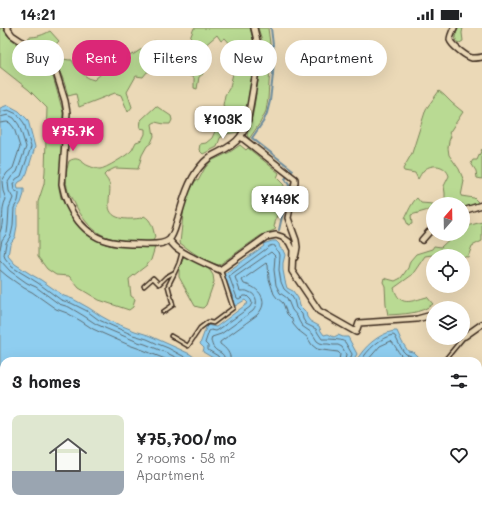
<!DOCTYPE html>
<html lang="en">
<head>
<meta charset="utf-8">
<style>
	:root { --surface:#fff; --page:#f6f6f6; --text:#202124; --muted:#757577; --accent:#db2777 }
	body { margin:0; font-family:Mali,sans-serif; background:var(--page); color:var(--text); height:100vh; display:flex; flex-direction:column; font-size:15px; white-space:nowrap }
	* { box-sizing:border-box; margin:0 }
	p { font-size:13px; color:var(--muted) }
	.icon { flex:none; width:22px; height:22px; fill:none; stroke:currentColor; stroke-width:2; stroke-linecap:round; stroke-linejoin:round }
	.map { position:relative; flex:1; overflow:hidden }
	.sheet { position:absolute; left:0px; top:329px; width:482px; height:156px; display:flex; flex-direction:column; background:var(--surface); border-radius:12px 12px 0 0; box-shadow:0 4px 16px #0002 }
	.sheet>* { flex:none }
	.top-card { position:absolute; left:12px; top:12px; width:458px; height:36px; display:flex; gap:8px }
	.needle { width:26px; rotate:20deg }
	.controls { position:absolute; left:426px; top:169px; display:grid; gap:8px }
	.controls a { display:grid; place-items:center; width:44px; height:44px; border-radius:50%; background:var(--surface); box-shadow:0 4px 16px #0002; font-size:20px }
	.price { position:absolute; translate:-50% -34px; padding:0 9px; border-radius:8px; background:#fff; color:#222; font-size:13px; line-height:26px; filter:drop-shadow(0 1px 2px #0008) }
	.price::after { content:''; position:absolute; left:50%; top:24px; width:12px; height:9px; margin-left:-6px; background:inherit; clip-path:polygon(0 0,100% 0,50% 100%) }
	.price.current { background:var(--accent); color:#fff }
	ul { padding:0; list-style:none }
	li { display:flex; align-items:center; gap:12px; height:100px; padding:0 12px }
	li span { display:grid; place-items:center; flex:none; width:112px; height:80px; border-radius:8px; color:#555 }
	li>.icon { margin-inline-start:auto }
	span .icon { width:48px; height:48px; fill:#fffc; stroke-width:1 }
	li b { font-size:17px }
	h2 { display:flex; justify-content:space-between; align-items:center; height:48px; padding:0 12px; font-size:17px }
	.pill { padding:0 14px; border-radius:18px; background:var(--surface); box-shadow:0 4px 16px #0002; font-size:14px; line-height:36px }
	.pill.current { background:var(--accent); color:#fff }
	.status { display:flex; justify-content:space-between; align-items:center; height:28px; padding:0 20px; background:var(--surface); direction:ltr }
	.status svg { height:11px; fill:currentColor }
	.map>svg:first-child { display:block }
</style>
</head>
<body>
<div class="status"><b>14:21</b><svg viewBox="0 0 49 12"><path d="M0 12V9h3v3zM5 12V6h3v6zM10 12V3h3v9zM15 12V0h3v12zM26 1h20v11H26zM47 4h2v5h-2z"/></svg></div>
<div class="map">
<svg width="482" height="485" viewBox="0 0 482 485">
	<rect width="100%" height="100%" fill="#ebd9b7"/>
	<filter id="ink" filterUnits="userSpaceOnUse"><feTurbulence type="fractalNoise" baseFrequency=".025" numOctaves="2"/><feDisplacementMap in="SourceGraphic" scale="8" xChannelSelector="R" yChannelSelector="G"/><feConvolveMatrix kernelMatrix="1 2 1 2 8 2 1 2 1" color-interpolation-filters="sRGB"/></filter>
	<g filter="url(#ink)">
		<path fill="#b9da93" stroke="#7a8258" d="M0,0H3L7,7L16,15L39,27L48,38L53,49L63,84L62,142L59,160L61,170L70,186L79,199L93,210L103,215L112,218L155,219L151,232L147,237L129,251L131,268L135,271L133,279L129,282L99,272L79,260L69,248L56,247L47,241L38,229V174L44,156L45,143L47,80L29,62L0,39Z
			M194,0H250L256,20L247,80L244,93L239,104L226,106L220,110L217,119L203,126L199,122L200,116L206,115L212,110L216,101L228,87L223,77L225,67L230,59L235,36L233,19L225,10L221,13L217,7L196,25L200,33L203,46L199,49L197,61L194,60V50L184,45L158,42L147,44L143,49L136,48L127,64L132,79L128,84L121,67L115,65L79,79L76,66L68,68C63,48 57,33 42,20C38,16 32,14 28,12L29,9C37,9 43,7 50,3L59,13L55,17C55,29 62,32 72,32C75,40 85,50 94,52L117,32L134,26L154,13C165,14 176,18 187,18Z
			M258,0H268L271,23L268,71L266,83L260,95L249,111L247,107L253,85L262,28V12Z
			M458,0H463L462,5L463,13L458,16L455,9Z
			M439,63L444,67L452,75L463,84L449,105L451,108L449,113L448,120L449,127L459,141L464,153L461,168L474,170L479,175L463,181V176H445V165L444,158L449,148C446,137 432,135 424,142C421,145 420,148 418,151L415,145L404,143L403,141L412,125L426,81Z
			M156,78L171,88L172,92L170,96H164L155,94L152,96L154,108L151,115L147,118L142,127L138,141L115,140L107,144L104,147C105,149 108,152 109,155C111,159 109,169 109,174C107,193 128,192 142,190L144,188C152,192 153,201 155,209L153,213C145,214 139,214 131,213C123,212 115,212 107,209C91,203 81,189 74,174C72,171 69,167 68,163C65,153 66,143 69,133C76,129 79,131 85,136C88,138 96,141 100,141C105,141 128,127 132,122C133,120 135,116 136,114L142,112L145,106V101L140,100L141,92Z
			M240,117L246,122L248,120L279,145L277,150L284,157L274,199L276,201C271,204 265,205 260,208L219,237C205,234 192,224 180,215L184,178L191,160L196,152L198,153L205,140L211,133L230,124Z
			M482,121V151L477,150L476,143L471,135L473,132H477Z
			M417,170L421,175L433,176V183L432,181L411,187L412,196L408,197L405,190C408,184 412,174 417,170Z
			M482,194V213L472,218L468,229L440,226L425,228L412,247L394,260C400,280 411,273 427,269L433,276C420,286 404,286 388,287L386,277L385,258L383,254L384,250L395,253L401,250L408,240L410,233L416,226L432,221L434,218L441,219L455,206H463V199Z
			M184,228L209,241L213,247L214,254L206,277L203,280L198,279L195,278L179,249V241Z"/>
		<path fill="#8fcef0" stroke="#6d8c9c" d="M8,77L19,83L28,92L35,119L27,145L23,152L19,154L17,157L18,161H24V166L21,175L17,181V198L15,209L10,216L8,228L15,236L32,247L41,252L64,268L73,271L89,280L101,288L110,293L135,303L148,307L177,320L190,326L199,333H4V481H344V485H0V80Z
			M272,213H276L279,216L280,220L283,222L285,227L283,235V242L285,253L287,260L293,263L298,270L300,278L306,284L307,289L310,293L319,298L321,303L324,307L328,306L334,309L338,307L343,309H348L357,326L353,333H218L203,324L204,320L200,316L207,297L216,299L248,275L245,272L235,278L233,275L234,273L224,246L264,218L263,216Z
			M394,303H397L402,314L408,323L413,324L417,328L423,333H356C364,319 378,306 394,303Z"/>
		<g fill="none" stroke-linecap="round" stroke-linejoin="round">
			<path stroke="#5d6c72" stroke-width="1" d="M0,84L8,82L17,86L24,95L31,119L21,148L16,151L13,156L14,162L19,165V167L18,173L14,180L13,198L11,207L6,215L4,227L5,230L12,239L30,250L38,255L61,272L71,275L87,283L99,292L133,307L147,311L158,316L168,320L192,333
				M0,89L8,87L14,90L19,97L26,119L17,144L12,148L8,154L9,163L13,170L9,180L8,197L7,205L2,212L0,221
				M0,95L7,94L10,95L14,100L20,119L13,140L7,145L2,153L3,163L6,171C0,182 5,193 0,204
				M0,232L10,243L27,255L36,259L59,276L69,279L84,288L96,296L107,301L138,314L145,316L167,325L183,333
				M0,242L7,248L24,260L32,264L56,281L67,285L81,293L93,301L104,306L129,317L143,322L170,333
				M220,333L218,328L208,322V318L205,315L209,303L211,302L216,303L218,302L250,279L252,275L251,272L247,268H244L239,271L237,270L229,248L266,221C268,219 271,216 275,218L276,222L279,224L280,227L279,242L281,254L284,261L291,267L294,272L296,280L302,286L303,291L306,296L316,301L318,305L322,311C328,311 334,311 339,312C341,312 343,313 345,314L352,326L350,333
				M225,333C224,323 219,326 214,320C212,318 212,315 211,313L212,309L221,306L253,283C258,277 258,267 249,264C246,262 243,263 240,263L235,249L271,224L275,228L274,242L276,257L280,265L287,270L292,282L297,288L299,293L302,298L312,305L317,313L320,315L324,316H328L333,317H338L342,319L346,326L345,333
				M231,333C230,325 227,321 220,316V314L257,287C270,274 260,259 244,256L242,252L266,235L268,237L269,251L274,266L277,270L283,275L287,286L292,291L293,296L298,302L307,309L312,317L317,321L322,322L338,324L340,326L339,333
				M361,333C367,322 381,309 393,307L395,308L399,316L403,323L406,326L411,328L416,333
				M367,333L380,318L391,313C398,320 397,327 409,333"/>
			<path stroke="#6d8c9c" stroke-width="2" d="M271,0L274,26L273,46L270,73L267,85L263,94L252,110L293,142L285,151L289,157L279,202
				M478,449L482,448
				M424,485L430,481"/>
			<defs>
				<path id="lane" d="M144,258L153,250L159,256L166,249L175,244L179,235L182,224
					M163,284L173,277L168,258L175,244
					M171,308L188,318L200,300L208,294L213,295L233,280L221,243
					M444,333L463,310
					M368,481L371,485"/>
				<path id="street" d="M7,0L12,7L21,13L47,29L55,41L65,73L67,85L62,156C67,183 84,209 112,214C121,216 130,216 139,216C148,216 162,218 169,212C174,207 176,196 178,190C183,173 188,154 199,140C202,136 206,132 210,129C220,123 233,119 240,109C243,105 245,100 247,96L259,26L258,17L254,0
					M454,0C452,4 450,8 450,12C452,18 467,29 472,30C475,30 479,30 482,29
					M241,109L295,151V154L288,190L296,212L297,219L296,225L295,229
					M463,183L482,177
					M169,212C172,215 175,219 178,221C191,230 206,236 220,242L266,209L276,207L282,209L289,214L293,222L292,243L319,283L356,304L359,295L417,291L428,288H433
					M422,212L429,204L433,201
					M463,305L465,308L482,296
					M478,410L482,407
					M478,474L482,475
					M432,485L436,481
					M458,485L463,481"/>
			</defs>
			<use href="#lane" stroke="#3b2a1e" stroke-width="5.5"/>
			<use href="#street" stroke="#3b2a1e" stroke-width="8"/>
			<use href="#lane" stroke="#ebd9b7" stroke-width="2.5"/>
			<use href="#street" stroke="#ebd9b7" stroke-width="5"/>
		</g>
	</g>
</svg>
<div class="controls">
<a><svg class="needle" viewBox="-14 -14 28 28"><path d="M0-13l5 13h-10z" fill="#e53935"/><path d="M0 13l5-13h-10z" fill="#757577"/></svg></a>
<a><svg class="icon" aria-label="locate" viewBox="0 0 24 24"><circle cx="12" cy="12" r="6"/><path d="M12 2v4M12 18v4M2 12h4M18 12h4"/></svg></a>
<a><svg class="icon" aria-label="layers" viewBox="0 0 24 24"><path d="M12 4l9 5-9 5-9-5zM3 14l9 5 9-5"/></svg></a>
</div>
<b class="price" style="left:223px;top:112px">¥103K</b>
<b class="price current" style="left:73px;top:124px">¥75.7K</b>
<b class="price" style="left:280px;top:192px">¥149K</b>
<div class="top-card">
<a class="pill">Buy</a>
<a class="pill current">Rent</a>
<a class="pill">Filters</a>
<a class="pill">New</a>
<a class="pill">Apartment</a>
</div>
<section class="sheet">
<h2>3 homes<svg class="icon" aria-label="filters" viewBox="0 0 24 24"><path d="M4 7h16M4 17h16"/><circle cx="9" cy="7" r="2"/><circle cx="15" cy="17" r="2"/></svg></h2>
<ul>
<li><span style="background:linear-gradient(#dfe7d0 70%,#9aa5b1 0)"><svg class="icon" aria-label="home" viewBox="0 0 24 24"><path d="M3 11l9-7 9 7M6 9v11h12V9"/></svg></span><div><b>¥75,700/mo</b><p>2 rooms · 58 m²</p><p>Apartment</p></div><svg class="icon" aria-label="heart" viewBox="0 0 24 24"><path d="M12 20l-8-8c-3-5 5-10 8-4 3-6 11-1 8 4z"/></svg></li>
</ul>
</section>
</div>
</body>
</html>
